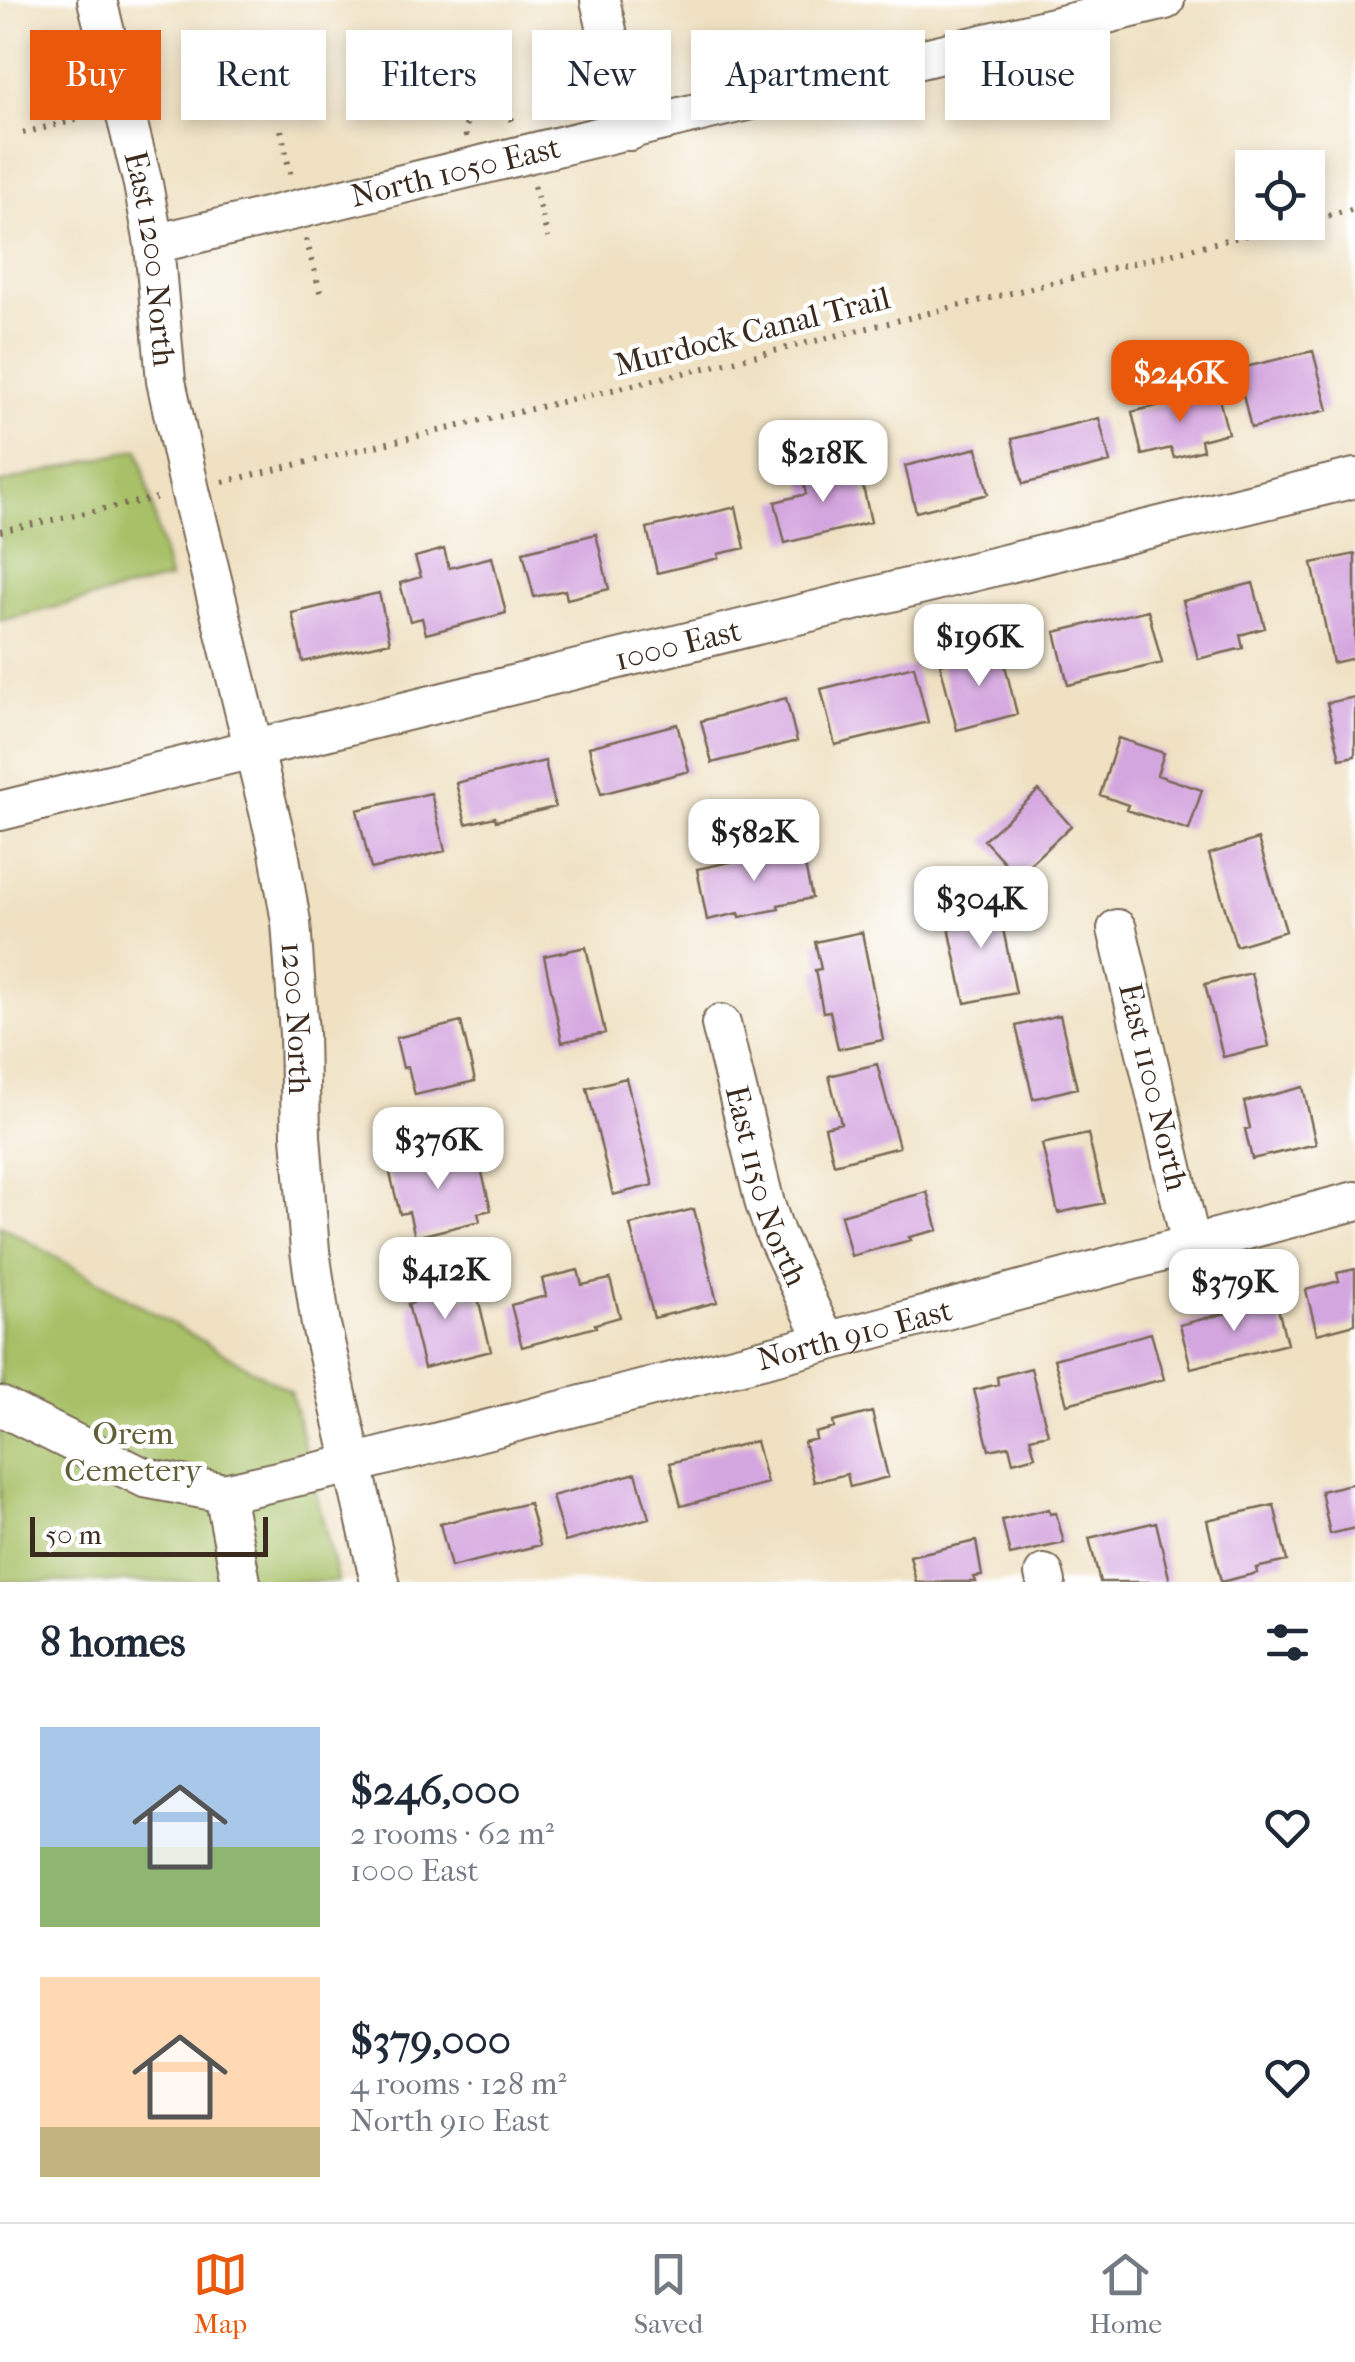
<!DOCTYPE html>
<html lang="en">
<head>
<meta charset="utf-8">
<style>
	:root { --surface:#fff; --page:#f6f6f7; --text:#1f2937; --muted:#747a83; --line:#e0e1e3; --accent:#ea580c }
	body { margin:0; font-family:"IM FELL French Canon",serif; background:var(--page); color:var(--text); height:100vh; display:flex; flex-direction:column; font-size:38px; white-space:nowrap }
	* { box-sizing:border-box; margin:0 }
	p { font-size:32px; color:var(--muted) }
	.icon { flex:none; width:55px; height:55px; fill:none; stroke:currentColor; stroke-width:2; stroke-linecap:round; stroke-linejoin:round }
	.map { position:relative; height:1582px; overflow:hidden }
	.sheet { display:flex; flex-direction:column; background:var(--surface); flex:1 }
	.sheet>* { flex:none }
	.banner { position:absolute; left:30px; top:30px; width:1295px; height:90px; display:flex; gap:20px }
	.buttons { position:absolute; left:1235px; top:150px; display:grid; gap:20px }
	.buttons a { display:grid; place-items:center; width:90px; height:90px; border-radius:0px; background:var(--surface); box-shadow:0 5px 15px #0003; font-size:50px }
	.scale { position:absolute; left:30px; bottom:25px; width:238px; box-sizing:border-box; padding-left:10px; border:5px solid #3b2a1e; border-top:0; font-size:28px; line-height:35px; white-space:nowrap; color:#3b2a1e; -webkit-text-stroke:8px #fff; paint-order:stroke }
	.price { position:absolute; translate:-50% -85px; padding:0 22px; border-radius:20px; background:#fff; color:#222; font-size:32px; line-height:65px; filter:drop-shadow(0 2px 5px #0008) }
	.price::after { content:''; position:absolute; left:50%; top:60px; width:30px; height:22px; margin-left:-15px; background:inherit; clip-path:polygon(0 0,100% 0,50% 100%) }
	.price.selected { background:var(--accent); color:#fff }
	ul { padding:0; list-style:none }
	li { display:flex; align-items:center; gap:30px; height:250px; padding:0 40px }
	li span { display:grid; place-items:center; flex:none; width:280px; height:200px; border-radius:0px; color:#555 }
	li>.icon { margin-inline-start:auto }
	span .icon { width:120px; height:120px; fill:#fffc; stroke-width:1 }
	li b { font-size:42px }
	h2 { display:flex; justify-content:space-between; align-items:center; height:120px; padding:0 40px; font-size:42px }
	.chip { padding:0 35px; border-radius:0px; background:var(--surface); box-shadow:0 5px 15px #0003; font-size:35px; line-height:90px }
	.chip.selected { background:var(--accent); color:#fff }
	.menu { display:flex; justify-content:space-around; align-items:center; height:140px; border-top:2px solid var(--line); background:var(--surface); font-size:28px; color:var(--muted) }
	.menu a { display:grid; justify-items:center; gap:5px }
	.menu .selected { color:var(--accent) }
	.map>svg:first-child { display:block }
</style>
</head>
<body>
<div class="map">
<svg width="1355" height="1582" viewBox="0 0 1355 1582">
	<rect width="100%" height="100%" fill="#fff"/>
	<filter id="ink" filterUnits="userSpaceOnUse"><feTurbulence type="fractalNoise" baseFrequency=".01" numOctaves="2"/><feDisplacementMap in="SourceGraphic" scale="20" xChannelSelector="R" yChannelSelector="G"/><feConvolveMatrix kernelMatrix="1 2 1 2 8 2 1 2 1" color-interpolation-filters="sRGB"/></filter>
	<filter id="wash" filterUnits="userSpaceOnUse"><feTurbulence type="fractalNoise" baseFrequency=".0048" numOctaves="4" result="noise"/><feDisplacementMap in="SourceGraphic" scale="40" xChannelSelector="R" yChannelSelector="G"/><feGaussianBlur stdDeviation="2.25" result="paint"/><feColorMatrix in="noise" values="0 0 0 0 0 0 0 0 0 0 0 0 0 0 0 0 0 1.4 0 .05"/><feComposite in="paint" operator="in"/></filter>
	<g filter="url(#wash)">
		<rect width="100%" height="100%" fill="#efe1c2"/>
		<path fill="#a8c167" stroke="#727642" stroke-width="2.5" d="M139,449L169,579L0,621V483Z
			M0,1225L291,1392L338,1582H0Z"/>
		<g id="blocks">
			<path fill="#d4a6df" d="M1313,351L1328,410L1251,428L1237,369Z
				M1217,391L1228,433L1201,440L1203,450L1174,458L1171,448L1142,455L1132,412Z
				M1099,418L1110,462L1023,484L1012,439Z
				M977,448L988,494L916,512L905,466Z
				M833,459L839,483L861,478L871,522L785,543L775,502L806,494L800,468Z
				M736,507L745,548L718,554L719,558L657,573L647,528Z
				M596,534L609,589L567,599L565,590L534,597L523,552Z
				M444,549L449,568L492,557L506,613L426,634L422,618L410,621L400,583L421,577L415,557Z
				M1355,554V658L1333,663L1312,563Z
				M1253,583L1265,628L1240,635L1243,648L1198,659L1183,601Z
				M379,593L390,642L303,662L292,613Z
				M1148,610L1162,663L1068,685L1055,632Z
				M1001,649L1017,714L957,730L940,664Z
				M914,666L928,722L835,745L821,689Z
				M1355,697V756L1340,759L1327,703Z
				M786,698L797,741L712,763L701,721Z
				M677,724L689,771L601,794L589,747Z
				M1118,738L1164,753L1157,775L1202,790L1189,830L1126,810L1128,805L1100,795Z
				M545,761L555,807L496,821L495,817L466,824L456,783Z
				M1039,790L1071,826L1017,876L984,840Z
				M431,793L445,851L371,869L357,810Z
				M1258,839L1286,931L1236,946L1209,854Z
				M801,847L812,898L778,905L779,909L740,917L739,913L707,920L697,869Z
				M997,899L1016,993L965,1003L945,909Z
				M862,932L883,1040L838,1049L830,1011L823,1012L815,970L821,969L815,942Z
				M586,947L605,1033L562,1042L544,956Z
				M1251,973L1269,1046L1223,1057L1205,984Z
				M1060,1015L1077,1088L1033,1099L1016,1026Z
				M461,1022L475,1081L415,1095L408,1067L403,1068L396,1038Z
				M877,1064L899,1147L834,1164L825,1127L841,1123L829,1076Z
				M626,1078L653,1185L613,1195L587,1088Z
				M1303,1087L1316,1144L1252,1159L1245,1129L1250,1128L1244,1102Z
				M1088,1134L1104,1203L1058,1213L1042,1144Z
				M435,1148L440,1170L479,1160L491,1210L478,1213L480,1221L415,1237L409,1212L400,1214L387,1161Z
				M927,1192L938,1230L909,1237L911,1240L851,1256L841,1215Z
				M694,1209L717,1302L654,1318L630,1225Z
				M1355,1269V1324L1317,1334L1306,1290L1339,1281L1337,1273Z
				M441,1270L449,1301L477,1294L491,1351L424,1368L408,1304L413,1303L407,1279Z
				M578,1270L582,1285L610,1279L620,1317L595,1324L596,1327L522,1347L511,1305L546,1296L542,1279Z
				M1276,1300L1287,1344L1191,1368L1180,1325Z
				M1151,1333L1164,1379L1067,1404L1054,1359Z
				M1031,1368L1048,1434L1030,1438L1035,1456L1013,1462L1009,1446L989,1450L974,1390L998,1384L997,1377Z
				M872,1412L888,1477L850,1487L847,1474L814,1482L804,1442L816,1439L815,1433L834,1428L833,1422Z
				M756,1441L767,1483L681,1506L670,1463Z
				M636,1473L649,1518L565,1542L552,1496Z
				M1355,1483V1528L1330,1534L1321,1491Z
				M529,1503L540,1545L451,1567L440,1524Z
				M1274,1505L1287,1561L1256,1568L1257,1573L1221,1582L1207,1520Z
				M1049,1509L1050,1514L1056,1513L1064,1543L1010,1555L1002,1520Z
				M1156,1522L1170,1582H1100L1089,1538Z
				M976,1541L982,1576L974,1577L976,1582H916L910,1556Z"/>
		</g>
	</g>
	<g filter="url(#ink)">
		<use href="#blocks" fill-opacity="0" stroke="#7a6a57" stroke-width="2.5"/>
		<g fill="none" stroke-linecap="round" stroke-linejoin="round">
			<defs>
				<g id="minor">
					<path id="s1" d="M97,0L143,184L154,244L166,381L190,490L279,852L291,922L299,1034L301,1136L310,1251L321,1325L380,1582"/>
					<path d="M600,0L630,131"/>
					<path id="s2" d="M154,244L1165,0"/>
					<path id="s3" d="M0,811L1355,478"/>
					<path id="s4" d="M1117,929L1191,1244"/>
					<path id="s5" d="M721,1024L765,1204L775,1233L826,1342"/>
					<path d="M0,1406L145,1478L224,1493L241,1582"/>
					<path id="s6" d="M224,1493L353,1464L792,1351L1355,1201"/>
					<path d="M1044,1574L1046,1582"/>
				</g>
			</defs>
			<use href="#minor" stroke="#7a6a57" stroke-width="42"/>
			<path stroke="#7a6a57" stroke-width="6" stroke-dasharray="2.5 8" stroke-linecap="butt" d="M482,87L486,104
				M281,130L291,177
				M23,133L84,118
				M466,137C461,101 503,91 514,125
				M534,186L548,238
				M1308,221L1355,209
				M306,239L321,295
				M223,482L713,366L1300,222
				M0,531L156,498"/>
			<use href="#minor" stroke="#fff" stroke-width="38"/>
		</g>
	</g>
	<g text-anchor="middle" stroke-width="9" stroke-linejoin="round" paint-order="stroke">
		<g font-size="32" fill="#3b2a1e" stroke="#fff">
			<text dy="11" stroke="none"><textPath href="#s2" startOffset="310">North 1050 East</textPath></text>
			<text dy="11" stroke="none"><textPath href="#s1" startOffset="265">East 1200 North</textPath></text>
			<text transform="translate(752 331) rotate(-14)" y="11">Murdock Canal Trail</text>
			<text dy="11" stroke="none"><textPath href="#s3" startOffset="698">1000 East</textPath></text>
			<text dy="11" stroke="none"><textPath href="#s1" startOffset="1040">1200 North</textPath></text>
			<text dy="11" stroke="none"><textPath href="#s4" startOffset="162">East 1100 North</textPath></text>
			<text dy="11" stroke="none"><textPath href="#s5" startOffset="168">East 1150 North</textPath></text>
			<text dy="11" stroke="none"><textPath href="#s6" startOffset="650">North 910 East</textPath></text>
		</g>
		<g font-size="32" fill="#615f38" stroke="#fff">
			<text x="133" y="1444">Orem<tspan x="133" dy="37">Cemetery</tspan></text>
		</g>
	</g>
</svg>
<div class="buttons">
<a><svg class="icon" aria-label="locate" viewBox="0 0 24 24"><circle cx="12" cy="12" r="6"/><path d="M12 2v4M12 18v4M2 12h4M18 12h4"/></svg></a>
</div>
<div class="scale">50 m</div>
<b class="price selected" style="left:1180px;top:425px">$246K</b>
<b class="price" style="left:823px;top:505px">$218K</b>
<b class="price" style="left:979px;top:689px">$196K</b>
<b class="price" style="left:754px;top:884px">$582K</b>
<b class="price" style="left:981px;top:951px">$304K</b>
<b class="price" style="left:438px;top:1192px">$376K</b>
<b class="price" style="left:445px;top:1322px">$412K</b>
<b class="price" style="left:1234px;top:1334px">$379K</b>
<div class="banner">
<a class="chip selected">Buy</a>
<a class="chip">Rent</a>
<a class="chip">Filters</a>
<a class="chip">New</a>
<a class="chip">Apartment</a>
<a class="chip">House</a>
</div>
</div>
<section class="sheet">
<h2>8 homes<svg class="icon" aria-label="filters" viewBox="0 0 24 24"><path d="M4 7h16M4 17h16"/><circle cx="9" cy="7" r="2"/><circle cx="15" cy="17" r="2"/></svg></h2>
<ul>
<li><span style="background:linear-gradient(#a9c7e8 60%,#8fb573 0)"><svg class="icon" aria-label="home" viewBox="0 0 24 24"><path d="M3 11l9-7 9 7M6 9v11h12V9"/></svg></span><div><b>$246,000</b><p>2 rooms · 62 m²</p><p>1000 East</p></div><svg class="icon" aria-label="heart" viewBox="0 0 24 24"><path d="M12 20l-8-8c-3-5 5-10 8-4 3-6 11-1 8 4z"/></svg></li>
<li><span style="background:linear-gradient(#ffd9b3 75%,#c2b280 0)"><svg class="icon" aria-label="home" viewBox="0 0 24 24"><path d="M3 11l9-7 9 7M6 9v11h12V9"/></svg></span><div><b>$379,000</b><p>4 rooms · 128 m²</p><p>North 910 East</p></div><svg class="icon" aria-label="heart" viewBox="0 0 24 24"><path d="M12 20l-8-8c-3-5 5-10 8-4 3-6 11-1 8 4z"/></svg></li>
</ul>
</section>
<nav class="menu">
<a class="selected"><svg class="icon" aria-label="map" viewBox="0 0 24 24"><path d="M3 6l6-2 6 2 6-2v14l-6 2-6-2-6 2zM9 4v14M15 6v14"/></svg>Map</a>
<a><svg class="icon" aria-label="saved" viewBox="0 0 24 24"><path d="M7 4h10v16l-5-4-5 4z"/></svg>Saved</a>
<a><svg class="icon" aria-label="home" viewBox="0 0 24 24"><path d="M3 11l9-7 9 7M6 9v11h12V9"/></svg>Home</a>
</nav>
</body>
</html>
